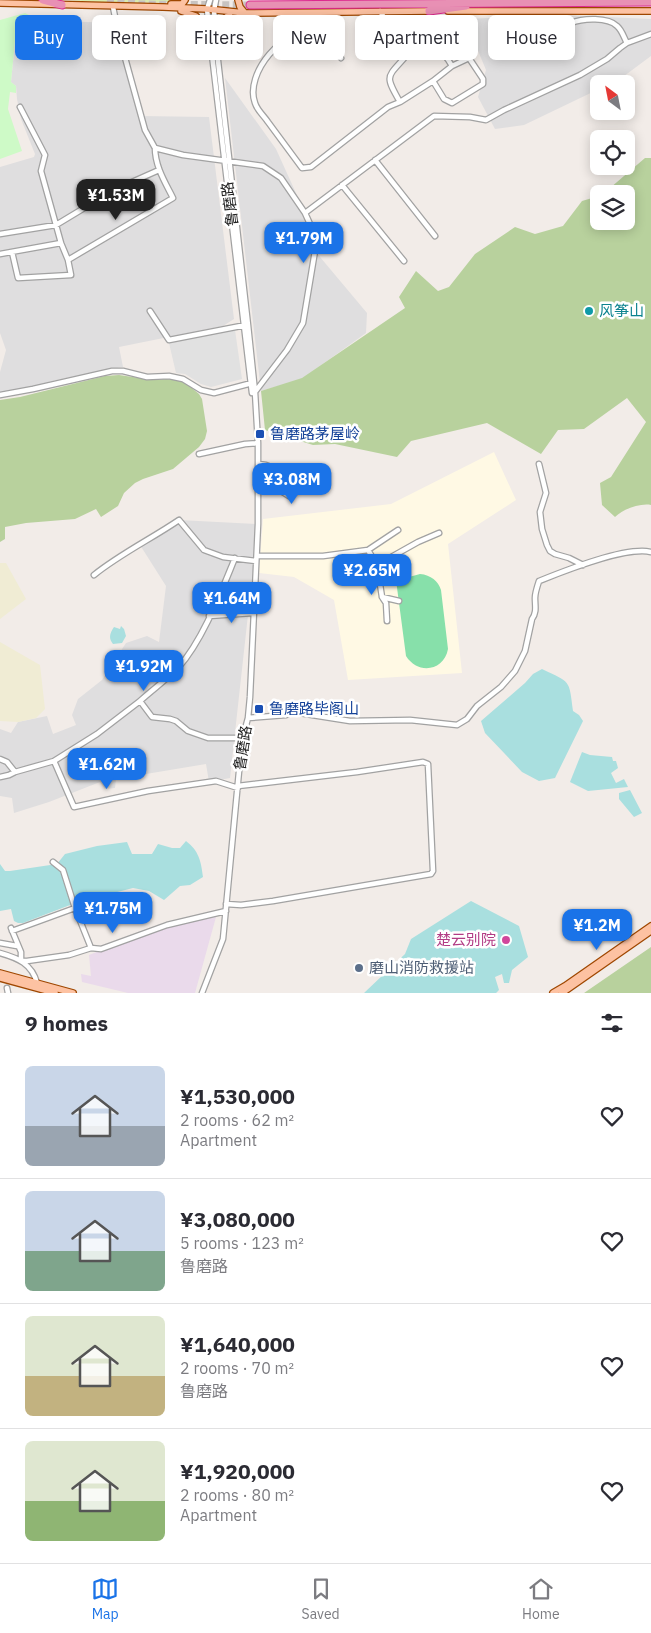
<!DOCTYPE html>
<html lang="en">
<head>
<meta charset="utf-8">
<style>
	:root { --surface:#fff; --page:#f2f2f3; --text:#2b2b33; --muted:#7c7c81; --line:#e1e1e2; --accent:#1a73e8 }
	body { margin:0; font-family:"IBM Plex Sans","Noto Sans SC",sans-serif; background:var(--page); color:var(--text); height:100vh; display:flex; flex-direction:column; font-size:19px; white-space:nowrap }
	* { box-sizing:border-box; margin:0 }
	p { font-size:16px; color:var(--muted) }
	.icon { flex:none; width:28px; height:28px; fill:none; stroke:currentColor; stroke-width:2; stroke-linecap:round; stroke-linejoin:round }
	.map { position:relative; height:993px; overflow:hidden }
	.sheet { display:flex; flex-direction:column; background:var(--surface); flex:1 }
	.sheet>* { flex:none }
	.guide { position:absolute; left:15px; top:15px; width:621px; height:45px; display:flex; gap:10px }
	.needle { width:32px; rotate:328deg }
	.buttons { position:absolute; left:590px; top:75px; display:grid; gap:10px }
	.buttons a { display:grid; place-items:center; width:45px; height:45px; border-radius:8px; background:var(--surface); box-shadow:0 2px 12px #0003; font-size:25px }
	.price { position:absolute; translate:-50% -42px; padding:0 11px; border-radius:10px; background:var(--accent); color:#fff; font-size:16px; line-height:32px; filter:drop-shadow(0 1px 2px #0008) }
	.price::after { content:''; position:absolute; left:50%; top:30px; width:15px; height:11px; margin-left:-8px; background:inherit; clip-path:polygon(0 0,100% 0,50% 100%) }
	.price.active { background:#222; color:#fff }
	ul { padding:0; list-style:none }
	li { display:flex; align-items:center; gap:15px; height:125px; padding:0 25px }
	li+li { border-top:1px solid var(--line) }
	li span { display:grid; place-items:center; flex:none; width:140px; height:100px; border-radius:8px; color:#555 }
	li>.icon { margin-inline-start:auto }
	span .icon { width:60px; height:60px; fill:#fffc; stroke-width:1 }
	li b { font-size:21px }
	h2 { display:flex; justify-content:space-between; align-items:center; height:60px; padding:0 25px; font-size:21px }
	.tag { padding:0 18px; border-radius:8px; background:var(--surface); box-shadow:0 2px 12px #0003; font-size:18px; line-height:45px }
	.tag.active { background:var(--accent); color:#fff }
	.menu { display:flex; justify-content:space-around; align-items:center; height:70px; border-top:1px solid var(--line); background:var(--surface); font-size:14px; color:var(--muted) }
	.menu a { display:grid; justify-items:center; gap:2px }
	.menu .active { color:var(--accent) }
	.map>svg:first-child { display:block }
</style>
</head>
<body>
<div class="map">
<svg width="651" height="993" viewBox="0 0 651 993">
	<rect width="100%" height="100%" fill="#f2ece8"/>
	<path fill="#dfdedf" d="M560,15L651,19V56L620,79L611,84H599V89L524,125L495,129L478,97L486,70L465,19Z
		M31,16L60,21L115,23L140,116L209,117L234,319L223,326L119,347L123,367L105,370L52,381L27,389L0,392V372L6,350L0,333V167L34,157L35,154L21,119L17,99L16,86L11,82L15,41Z
		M225,78L276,149L305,213L315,251L367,313L366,333L302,379L261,391Z
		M179,520L258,524L230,778L209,782L206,764L116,779L115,788L105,789L100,782L49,802L14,813L12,798L0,796V729L11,733L18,722L47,716L53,734L76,725L72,715L78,699L102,680L126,643L147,636L159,642L166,586L140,545Z"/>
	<path fill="#eadaeb" d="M216,917L195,993H128L82,982L81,974L91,976L89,955L155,929Z"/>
	<path fill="#fff9e4" d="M494,452L516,500L448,544L462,673L348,680L334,600L294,577L259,573L263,519L391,504Z"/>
	<path fill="#f0ecd4" d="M0,563H6L26,599L0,619Z
		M0,642L40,665L45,709L36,718L18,722L0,721Z"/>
	<path fill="#daebaf" d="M66,0H182L180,2L118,3Z"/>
	<path fill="#b8d19d" d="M645,158H651V505C640,503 623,509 615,517L602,505L600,483L611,477L646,422L627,398L584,429L558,430L541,454L487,423L411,441L397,457L335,444L313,445L265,430L261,391L302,378L405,308L399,297L416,271L438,291L449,287L475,254L515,227L535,234L563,226L582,201L599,196V221H626V194H603Z
		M119,375L153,380L166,379L178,380L187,384L199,394L202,399L207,431L205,439L199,447L173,469L143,479L135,483L124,493L118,506L101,517L96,509L75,519L26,523L5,527V539L0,542V400L20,397L105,376Z
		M651,947V993H584Z"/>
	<path fill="#cefac7" d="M25,13L31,16L15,41L11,82L16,86V93L10,92L8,109L22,151L0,159V20Z"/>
	<path fill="#87e0aa" d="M420,574C431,575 438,581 441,590L448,649C444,671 418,675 406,656L396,580L400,579L401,585L409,577Z"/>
	<path fill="#e1e1e1" d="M235,330L242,379L211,387L201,384L185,374L176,373L169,343Z"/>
	<path fill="#a9dfdf" d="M121,626L124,629L126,636L122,643L113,644C108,638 110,633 114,627L120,629Z
		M542,669C571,683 569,679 573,711L579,715L583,721L555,778L539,781L522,772L485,733L481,721L525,683L533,674Z
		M582,752L590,755L612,757L613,761H616L618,768L611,773L616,783L624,779L628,787L588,791L570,782Z
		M630,790L642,813L634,817L619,799V793Z
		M186,841C199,851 201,861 203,877L190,885L180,886L164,900L149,891L133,888L78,902L23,923H18L14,921L11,909L0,911V864L5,871H10L57,864L65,854L97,846L127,842L132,854H152L158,844L172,848H180Z
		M471,901L519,926L528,957L512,970L509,983H504L502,974L495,977L499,990L496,993H364L405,954L411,939Z"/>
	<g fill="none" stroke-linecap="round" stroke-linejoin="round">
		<path stroke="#c8c3c0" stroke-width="7" stroke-dasharray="7 3.5" stroke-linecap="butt" d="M107,0L140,4L250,5"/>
		<defs>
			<path id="minor" d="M210,0L207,9L210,38L252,393
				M113,7L119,36L145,130L155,148L183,155L263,166L281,178L305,213L314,233L316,239L315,251L303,323L287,350L255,392
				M380,11L407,55C429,50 439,42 452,66L469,58L483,79V84L452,103L444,99L433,81L452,66
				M540,39L553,38C558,33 565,26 571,23C583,18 608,17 617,26C622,30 624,38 627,43
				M407,55C387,78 384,74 400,102L433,81
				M341,58C335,50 327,38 316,34C284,25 244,74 255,103C257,110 264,116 268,122C279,137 291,153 302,168L311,167L388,107L400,102
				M375,160L435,236
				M342,185L404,261
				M305,213L434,116L470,117L486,120L504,110L580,75L607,59L620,48L627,43L651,34
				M0,234L56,225L114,190L159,170
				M12,252L18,278L71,275L68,260L61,243L41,171L45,155L20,107
				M0,254L61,243
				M68,260L173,198C165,182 155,166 155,148
				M150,311L169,340L246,325
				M0,395L33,389L112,371H123L147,377L169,376L183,379L201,390L214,393L252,383
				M199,454L245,444L258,443
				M259,464L266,465L278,470L301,476H306L318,470L324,469
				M539,464L546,493L540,512L542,529L547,545L550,551L555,554L569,558L583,565
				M278,470L279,483L307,482L306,476
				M279,483L281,491L289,496L305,487L307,482
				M305,487L324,490
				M368,550L377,565L418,542L439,533
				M257,556H323L368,550L398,530
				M377,565L382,597L399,601
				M94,575C120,554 151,539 179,520L204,550L223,557L256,561
				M382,597L386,603L387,621
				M209,616L253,613
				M140,701C152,690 166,680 178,668C203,640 221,592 235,558
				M248,718L286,715L293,712L350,721L410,720L457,725L467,719L477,706L501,687L515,671L525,651L532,619C537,612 535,606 535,598C535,593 537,587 539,581C564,571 626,546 651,552
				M0,759L7,762L15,772L54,761L74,807L148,791L216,781L238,788
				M54,761L97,734L140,701L152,717L170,719L176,721L188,731L208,738H235L242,740
				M0,777L9,775L15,772
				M53,862L63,870L75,908
				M226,904L241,905L273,901L431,874L433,871L428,764L423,762L357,772L238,786
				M11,928L21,952V961H27L69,955L91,948L101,949L167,925L226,911
				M12,931L75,908L91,948
				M0,943L17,946
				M0,953C18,958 32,964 37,983
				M7,988L8,993
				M202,993L223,939L242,740L248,718L250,697L258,524V443L255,392L248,325L217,52L214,10L216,0"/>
			<path id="major" d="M238,0L240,7L245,13
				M0,3L163,7L207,9L245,13L431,11
				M171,4H182L185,0
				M181,11L196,16L210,38
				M448,11H651
				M216,37L222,22L231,12
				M0,973L73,993
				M0,978L55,993
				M553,993L565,986L651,926
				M562,993L651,931"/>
			<path id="highway" d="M43,0L62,5
				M250,5L651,2
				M429,11L466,6"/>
		</defs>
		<use href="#minor" stroke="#a2a2a2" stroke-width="7"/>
		<use href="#major" stroke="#9f4700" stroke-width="8"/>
		<use href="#highway" stroke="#dd288e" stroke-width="9"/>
		<use href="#minor" stroke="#fff" stroke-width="4.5"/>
		<use href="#major" stroke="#fdc2a2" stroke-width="5.5"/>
		<use href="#highway" stroke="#e890b4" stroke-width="7"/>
	</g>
	<circle fill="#0f9aa8" stroke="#fff" stroke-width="2" cx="589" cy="311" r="5"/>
	<g fill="#1a4fb4" stroke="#fff" stroke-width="2">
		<rect x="255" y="429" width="10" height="10" rx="2.5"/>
		<rect x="254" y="704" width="10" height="10" rx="2.5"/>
	</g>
	<circle fill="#d1479c" stroke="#fff" stroke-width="2" cx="506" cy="940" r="5"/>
	<circle fill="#5c6f8a" stroke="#fff" stroke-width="2" cx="359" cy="968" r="5"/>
	<g text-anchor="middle" stroke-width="5" stroke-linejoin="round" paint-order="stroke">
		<g font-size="15" fill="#212121" stroke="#fff">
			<text transform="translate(230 204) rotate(-97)" y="5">鲁磨路</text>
			<text transform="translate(243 748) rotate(-81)" y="5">鲁磨路</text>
		</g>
		<g font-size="15" fill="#0d838f" stroke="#fff" text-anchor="start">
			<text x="599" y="316">风筝山</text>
		</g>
		<g font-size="15" fill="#164399" stroke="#fff" text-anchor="start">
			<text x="270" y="439">鲁磨路茅屋岭</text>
			<text x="269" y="714">鲁磨路毕阁山</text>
		</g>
		<g font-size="15" fill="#b23c85" stroke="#fff" text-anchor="end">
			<text x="496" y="945">楚云别院</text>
		</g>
		<g font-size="15" fill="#4e5e75" stroke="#fff" text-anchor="start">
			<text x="369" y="973">磨山消防救援站</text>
		</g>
	</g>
</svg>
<div class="buttons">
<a><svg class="needle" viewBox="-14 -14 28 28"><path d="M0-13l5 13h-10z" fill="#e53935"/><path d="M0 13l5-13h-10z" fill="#7c7c81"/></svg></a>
<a><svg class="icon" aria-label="locate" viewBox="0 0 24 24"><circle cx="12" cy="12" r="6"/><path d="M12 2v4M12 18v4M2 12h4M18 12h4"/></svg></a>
<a><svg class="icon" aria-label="layers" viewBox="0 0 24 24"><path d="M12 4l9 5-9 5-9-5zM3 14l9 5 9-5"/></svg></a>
</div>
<b class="price active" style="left:116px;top:221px">¥1.53M</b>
<b class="price" style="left:304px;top:264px">¥1.79M</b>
<b class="price" style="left:292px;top:505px">¥3.08M</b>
<b class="price" style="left:372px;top:596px">¥2.65M</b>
<b class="price" style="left:232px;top:624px">¥1.64M</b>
<b class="price" style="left:144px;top:692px">¥1.92M</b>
<b class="price" style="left:107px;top:790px">¥1.62M</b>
<b class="price" style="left:113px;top:934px">¥1.75M</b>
<b class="price" style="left:597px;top:951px">¥1.2M</b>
<div class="guide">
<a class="tag active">Buy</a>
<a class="tag">Rent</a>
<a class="tag">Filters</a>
<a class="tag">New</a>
<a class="tag">Apartment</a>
<a class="tag">House</a>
</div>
</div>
<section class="sheet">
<h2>9 homes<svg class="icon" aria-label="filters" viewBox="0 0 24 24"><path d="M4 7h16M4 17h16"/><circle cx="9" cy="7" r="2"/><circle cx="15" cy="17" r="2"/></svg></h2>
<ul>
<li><span style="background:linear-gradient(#c9d6e8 60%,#9aa5b1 0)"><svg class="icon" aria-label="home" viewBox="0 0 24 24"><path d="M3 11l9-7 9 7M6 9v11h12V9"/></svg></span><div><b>¥1,530,000</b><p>2 rooms · 62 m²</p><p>Apartment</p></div><svg class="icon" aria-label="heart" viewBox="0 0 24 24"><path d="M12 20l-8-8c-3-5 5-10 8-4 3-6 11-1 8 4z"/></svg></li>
<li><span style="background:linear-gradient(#c9d6e8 60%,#7fa58c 0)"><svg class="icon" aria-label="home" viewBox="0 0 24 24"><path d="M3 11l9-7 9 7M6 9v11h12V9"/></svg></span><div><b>¥3,080,000</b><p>5 rooms · 123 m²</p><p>鲁磨路</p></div><svg class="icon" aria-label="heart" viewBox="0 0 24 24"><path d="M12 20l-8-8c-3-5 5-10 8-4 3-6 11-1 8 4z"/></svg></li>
<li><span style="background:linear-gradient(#dfe7d0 60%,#c2b280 0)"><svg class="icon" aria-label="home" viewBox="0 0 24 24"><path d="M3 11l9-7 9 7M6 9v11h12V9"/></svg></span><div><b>¥1,640,000</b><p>2 rooms · 70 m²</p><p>鲁磨路</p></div><svg class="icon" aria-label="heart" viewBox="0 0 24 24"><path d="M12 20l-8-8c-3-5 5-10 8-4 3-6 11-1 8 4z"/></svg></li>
<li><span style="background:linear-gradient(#dfe7d0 60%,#8fb573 0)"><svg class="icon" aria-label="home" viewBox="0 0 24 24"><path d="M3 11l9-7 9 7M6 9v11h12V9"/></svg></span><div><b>¥1,920,000</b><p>2 rooms · 80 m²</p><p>Apartment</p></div><svg class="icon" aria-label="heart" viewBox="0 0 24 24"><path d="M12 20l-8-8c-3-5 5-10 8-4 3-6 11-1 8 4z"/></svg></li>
</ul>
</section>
<nav class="menu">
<a class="active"><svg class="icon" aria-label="map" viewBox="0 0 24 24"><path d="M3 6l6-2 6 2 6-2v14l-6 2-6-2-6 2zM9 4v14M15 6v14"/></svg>Map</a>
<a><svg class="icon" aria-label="saved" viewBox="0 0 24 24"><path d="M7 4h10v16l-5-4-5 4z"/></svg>Saved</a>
<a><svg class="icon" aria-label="home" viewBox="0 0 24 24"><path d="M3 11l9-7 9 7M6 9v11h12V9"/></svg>Home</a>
</nav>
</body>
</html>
